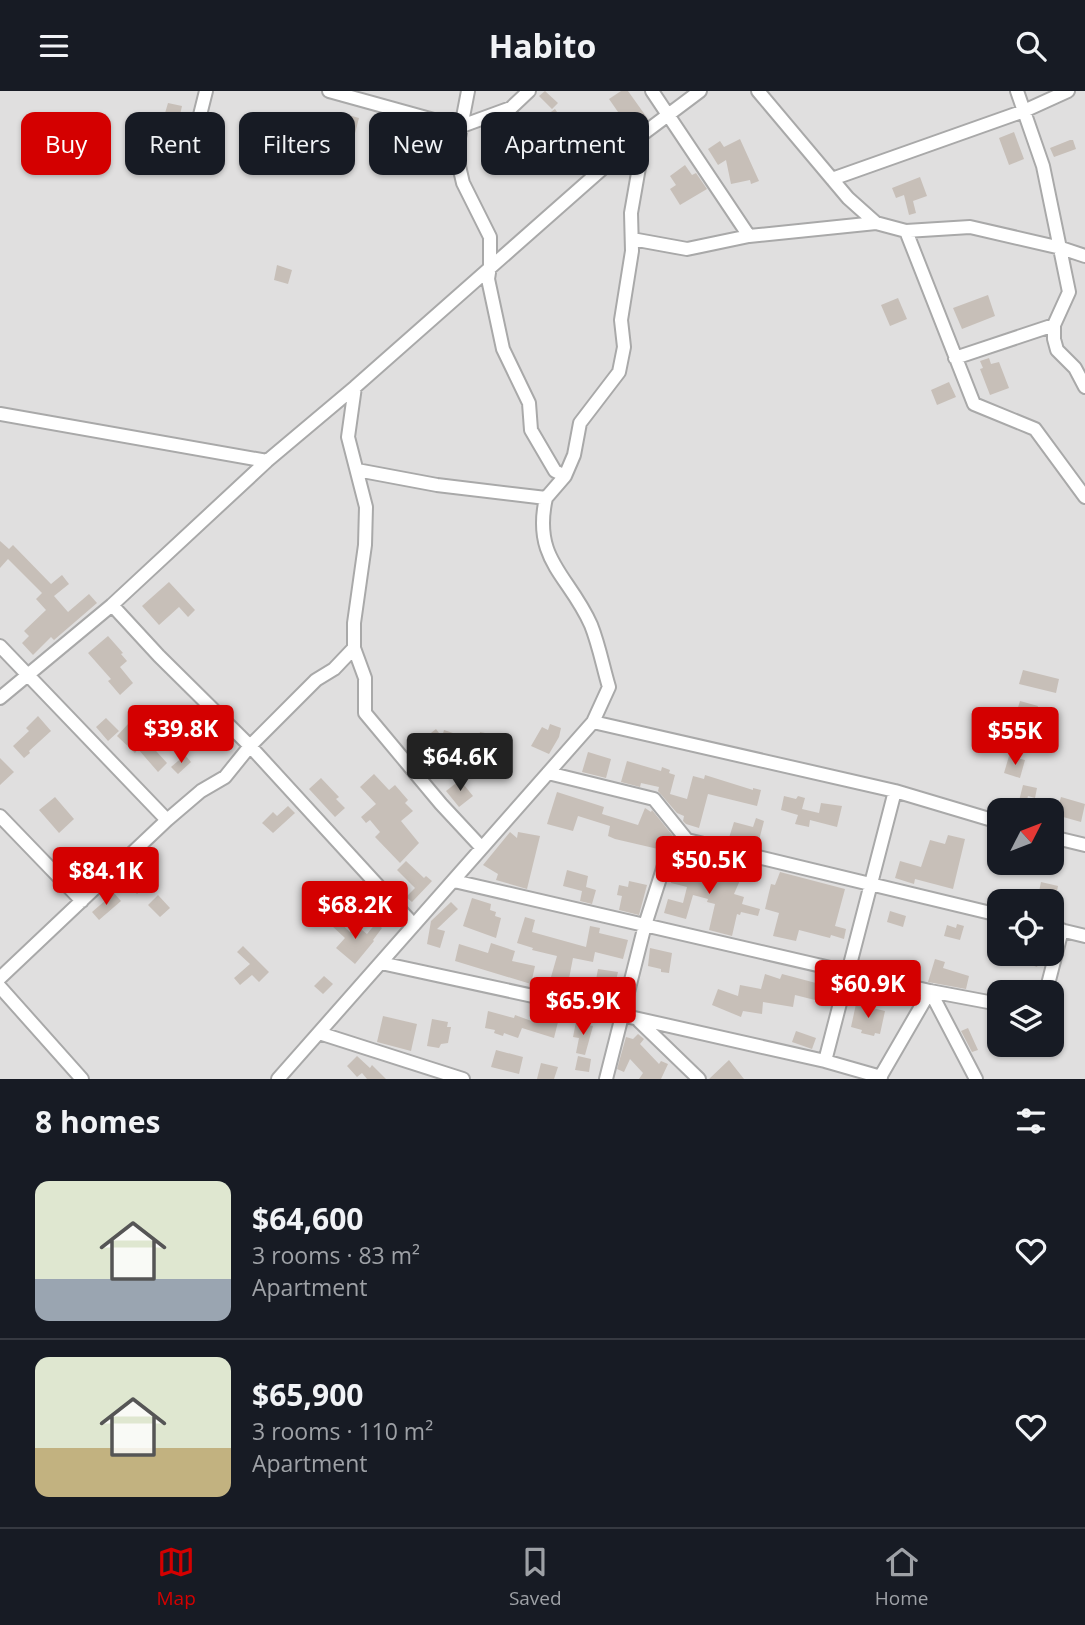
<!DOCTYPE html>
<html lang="en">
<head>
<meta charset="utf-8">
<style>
	:root { --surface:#171b24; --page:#242831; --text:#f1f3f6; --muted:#9ea1a6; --line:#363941; --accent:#d40000 }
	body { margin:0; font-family:"Open Sans",sans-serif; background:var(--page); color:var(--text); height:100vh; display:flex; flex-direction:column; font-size:26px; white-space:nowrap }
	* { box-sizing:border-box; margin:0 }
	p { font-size:23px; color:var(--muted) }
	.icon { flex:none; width:38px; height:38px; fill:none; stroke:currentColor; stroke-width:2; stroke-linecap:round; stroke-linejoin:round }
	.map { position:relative; height:988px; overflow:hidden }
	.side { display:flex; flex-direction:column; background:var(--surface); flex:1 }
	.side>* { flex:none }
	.banner { position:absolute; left:21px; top:21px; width:700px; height:63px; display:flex; gap:14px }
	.needle { width:46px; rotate:48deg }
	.buttons { position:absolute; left:987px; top:707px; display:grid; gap:14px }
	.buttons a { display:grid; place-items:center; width:77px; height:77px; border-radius:14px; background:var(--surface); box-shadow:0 2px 5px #0004; font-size:35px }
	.price { position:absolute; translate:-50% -60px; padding:0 16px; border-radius:7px; background:var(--accent); color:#fff; font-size:23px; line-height:46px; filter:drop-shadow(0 2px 4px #0008) }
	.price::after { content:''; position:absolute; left:50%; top:42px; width:21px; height:16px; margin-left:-10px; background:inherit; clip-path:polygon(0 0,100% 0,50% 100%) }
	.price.selected { background:#222; color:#fff }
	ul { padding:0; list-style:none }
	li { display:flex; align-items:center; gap:21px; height:175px; padding:0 35px }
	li+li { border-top:2px solid var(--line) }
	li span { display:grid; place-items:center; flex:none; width:196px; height:140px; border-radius:14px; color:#555 }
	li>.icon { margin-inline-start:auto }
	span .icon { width:84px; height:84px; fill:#fffc; stroke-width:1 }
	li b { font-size:30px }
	h2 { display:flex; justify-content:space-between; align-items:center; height:84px; padding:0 35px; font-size:30px }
	.chip { padding:0 24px; border-radius:14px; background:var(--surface); box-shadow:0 2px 5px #0004; font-size:24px; line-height:63px }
	.chip.selected { background:var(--accent); color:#fff }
	header { display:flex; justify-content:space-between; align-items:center; height:91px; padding:0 35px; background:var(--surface); font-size:32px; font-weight:700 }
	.tabs { display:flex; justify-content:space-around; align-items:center; height:98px; border-top:2px solid var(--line); background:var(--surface); font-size:19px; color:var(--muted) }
	.tabs a { display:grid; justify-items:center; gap:4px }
	.tabs .selected { color:var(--accent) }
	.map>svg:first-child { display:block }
</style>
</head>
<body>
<header><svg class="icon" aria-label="menu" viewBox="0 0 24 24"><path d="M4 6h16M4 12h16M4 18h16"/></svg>Habito<svg class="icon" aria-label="search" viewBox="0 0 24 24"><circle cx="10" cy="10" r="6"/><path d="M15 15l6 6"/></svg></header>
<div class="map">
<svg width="1085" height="988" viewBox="0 0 1085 988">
	<rect width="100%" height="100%" fill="#f2efe9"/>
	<path fill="#e0dfdf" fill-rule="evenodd" d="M0,0H1085V988H0ZM999,719H1052V772H999ZM999,810H1052V863H999ZM999,901H1052V954H999Z"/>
	<path fill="#c7bfb8" d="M545,0L558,12L552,18L539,5Z
		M621,0H628L648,28L641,33L635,24L625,31L609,8Z
		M168,12L182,15L178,33L163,29Z
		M555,18L563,30L550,40L541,28Z
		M338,21L359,27L353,50L332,45Z
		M1014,41L1024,68L1009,74L999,47Z
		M740,48L759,90L751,93L750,89L731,93L726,69L718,74L708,58L720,50L724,56Z
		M1070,49H1073L1076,58L1054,66L1050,57Z
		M685,74L692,84L696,82L707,98L680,114L670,98L676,94L670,85Z
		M920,86L927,105L913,110L916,122L909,124L904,104L896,107L892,97Z
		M277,174L292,179L288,193L274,189Z
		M988,204L995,225L962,238L953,217Z
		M898,207L907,228L890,235L881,214Z
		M989,267L991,273L999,271L1009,297L990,304L980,278L983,277L980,270Z
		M949,291L956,306L937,314L931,299Z
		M0,450L9,458L13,454L51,493L62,484L69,493L54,505L68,521L89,503L97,512L54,549L51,546L33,564L22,552L29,545L24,540L46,519L36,508L42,502L8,468L0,477Z
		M169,491L195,519L188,526L179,516L159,534L142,515Z
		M108,545L123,562L121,563L127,570L120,576L133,592L120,604L108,590L111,588L88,562Z
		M1023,579L1059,588L1056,602L1019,593Z
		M1020,610L1038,615L1033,631L1015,626Z
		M38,625L51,640L29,660L30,662L24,667L13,655L29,640L26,637Z
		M106,627L119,640L108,650L96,636Z
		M148,627L159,638L147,650L167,672L158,681L138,658L135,662L117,645L128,633L136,640Z
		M550,633L561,637L559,646L549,663L531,655L542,636L548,639Z
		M436,638L442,646L444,639L453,642L456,647L435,665L422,649Z
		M480,641L506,646L504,654L478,649Z
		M588,661L611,668L606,687L582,681Z
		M185,664L191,671L178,683L171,676Z
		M1009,665L1025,669L1020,687L1004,682Z
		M0,667L14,681L0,694Z
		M486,667L505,669L503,686L485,684Z
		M627,670L661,680L662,676L670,679L669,682L675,684L670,703L687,708L693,685L704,688L705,684L753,699V697L761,699L757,715L708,703L699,737L686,733L683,730L684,725L677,722L658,700L659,696L641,692L640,696L621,691Z
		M374,683L389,699L395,694L408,709L405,712L413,720L401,730L419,752L400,772L375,746L380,741L370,729L366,732L361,726L376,713L360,696Z
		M321,687L339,706L336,708L345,717L335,726L309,698Z
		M460,689L473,705L459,716L446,700Z
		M1023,694L1037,697L1035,707L1028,705L1026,712L1019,710Z
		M557,701L604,716L602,723L638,734L645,717L651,721L652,719L673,745L672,749L667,752L660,750L658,758L615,748L608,745L610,735L578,725L573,740L547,733Z
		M784,705L796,708L798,705L805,707L802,718L819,722L821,712L842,715L837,736L810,729L809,736L795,733L798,724L781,719Z
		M55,706L74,728L59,742L39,719Z
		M1061,706L1085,713L1081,731L1056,724Z
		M288,715L295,722L273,742L262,732L273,721L277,725Z
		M756,727L764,730L757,757L728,750L734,731L753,736Z
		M510,741L517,747L518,741L540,745L527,798L496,789L498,783L483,774Z
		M948,744L965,748L953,798L915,788L914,793L895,787L900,770L921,776L930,749L945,753Z
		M684,761L683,773L709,779L731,788L732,783L741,787L734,803L744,806L742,813L760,818L758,825L741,821L740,824L737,823L732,845L709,839L715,813L707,811L708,808L693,804L686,828L664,822L668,808L683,812L687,796L671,792L675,768Z
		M406,770L424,787L426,785L432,790L412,811L406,806L415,797L397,779Z
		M567,779L588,785L586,796L596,799L592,813L580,810L582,800L563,795Z
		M780,781L845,798L835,835L846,838L844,848L831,844L830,847L799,839L796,850L773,845L779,822L765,818L771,793L775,794Z
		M134,783L145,795L137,803L126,791Z
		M629,790L647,794L639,824L619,819L622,805L617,804L619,794L628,796Z
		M1041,791L1058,795L1055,810H1037Z
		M114,802L121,810L99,829L92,821Z
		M158,804L170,817L160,826L148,814Z
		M472,807L491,813L490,819L496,821L495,825L501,827L496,847L463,835Z
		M451,811L458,818L437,838L445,840L440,857L427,853L431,830Z
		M890,820L906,825L903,836L887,831Z
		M525,826L535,829L532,841L586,856L590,835L600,837L599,842L628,849L623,868L595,861L593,871L573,867L567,898L549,893L557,865L532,859L533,857L517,852Z
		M336,828L350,841L356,834L367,843L376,832L382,837L373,849L374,850L355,873L336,857L345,847L331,834Z
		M957,833L964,835L960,849L944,845L947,834L956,837Z
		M491,852L515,860L512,870L535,875L531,893L455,870L459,853L488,862Z
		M243,855L269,881L259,891L252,884L240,894L234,887L250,873L237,861Z
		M650,857L672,862L669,882L661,881V878L648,875Z
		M1002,863H1042L1037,876Z
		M935,868L945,871L943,877L969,885L966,898L928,891Z
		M598,878L618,881L614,898L595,894Z
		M765,883L780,888L782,883L831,896L827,912L795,904L793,916L763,911L762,923L743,920L741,926L712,914L718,898L738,905L740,894L761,898Z
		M324,885L333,893L323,903L314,895Z
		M856,913L885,920L880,943L875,942L874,945L861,942L862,939L851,936Z
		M488,920L514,927L515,924L537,932L540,922L559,927L554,947L522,937L518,947L504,942L503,945L494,942L495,939L485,937Z
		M383,925L417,933L411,960L377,951Z
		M432,928L448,931L447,936H451L448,952L441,953L439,957L427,955Z
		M576,931L593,935L585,964L576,962L579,947L573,946Z
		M968,937L978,959L972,961L961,940Z
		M796,940L816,947L812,958L792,951Z
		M638,943L644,948L640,953L659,973L661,970L668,973L661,988H639L643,982L630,968L624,981L617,978L626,946L633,948Z
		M1014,954H1043L1041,963L1013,958Z
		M496,959L523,966L519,983L491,976Z
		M357,965L370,977L372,974L386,988H367L362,982L357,986L347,975Z
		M578,965L591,968L589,981L575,979Z
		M729,969L744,988H709Z
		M541,972L558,976L554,988H537Z"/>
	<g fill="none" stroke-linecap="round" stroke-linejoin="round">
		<defs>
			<path id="street" d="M329,0L459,36L511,17L529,0
				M468,0L456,62L463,92L490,146V175L488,188L503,258L529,312L531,339L555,380L565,385
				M652,0L749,145
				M758,0L848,107L876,132L906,140L970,136L1061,157L1085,165
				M1017,0L1043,75L1069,201L1054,234V248L1057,259L1075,277L1085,296
				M188,72L206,0
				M832,88L1024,20L1068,0
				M906,140L974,313L1035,338L1085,406
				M632,148L687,158L749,145L876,132
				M955,267L1054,234
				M355,296L348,346L366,416L365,454L354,532V557L365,587V622L441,713L481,756
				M0,323L267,370
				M357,379L437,394L546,407L565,385L574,364L580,332L619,281L624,256L621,229L632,160L631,122L641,65L636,48
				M112,514L159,565L250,655L414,834
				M0,555L167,729L0,887
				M0,607L112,514L267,370L355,296L636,48L700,0
				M593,631L895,700L999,731
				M548,682L654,708L687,749L999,824
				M0,725L82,810
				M167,729L201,700L225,686L250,655L316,589L334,578L354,557
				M1052,746L1085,754
				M454,790L930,900L999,913
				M1052,837L1085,845
				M381,872L621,924L825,970L881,986
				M0,896L82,988
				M930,900L976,988
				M1046,901L1062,839
				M639,930L699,988
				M319,942L463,988
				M825,970L895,700
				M278,988L593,631L609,596C603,576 599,554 591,534C569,484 532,469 546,407
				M606,988L645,834L668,762L687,749
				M879,988L930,900"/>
		</defs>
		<use href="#street" stroke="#a9a9a9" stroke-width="16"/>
		<use href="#street" stroke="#fff" stroke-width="12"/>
	</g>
</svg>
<div class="buttons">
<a><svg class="needle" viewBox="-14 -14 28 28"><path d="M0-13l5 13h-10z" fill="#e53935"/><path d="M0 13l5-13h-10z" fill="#9ea1a6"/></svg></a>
<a><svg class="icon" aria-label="locate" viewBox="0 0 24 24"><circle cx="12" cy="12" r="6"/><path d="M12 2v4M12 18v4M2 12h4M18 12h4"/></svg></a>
<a><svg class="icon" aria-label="layers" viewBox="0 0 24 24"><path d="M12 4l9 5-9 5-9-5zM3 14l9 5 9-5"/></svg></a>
</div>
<b class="price" style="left:181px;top:674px">$39.8K</b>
<b class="price" style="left:1015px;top:676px">$55K</b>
<b class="price selected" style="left:460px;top:702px">$64.6K</b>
<b class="price" style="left:709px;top:805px">$50.5K</b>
<b class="price" style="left:106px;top:816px">$84.1K</b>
<b class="price" style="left:355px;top:850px">$68.2K</b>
<b class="price" style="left:868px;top:929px">$60.9K</b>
<b class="price" style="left:583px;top:946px">$65.9K</b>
<div class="banner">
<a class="chip selected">Buy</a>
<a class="chip">Rent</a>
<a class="chip">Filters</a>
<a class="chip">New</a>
<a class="chip">Apartment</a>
</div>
</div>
<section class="side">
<h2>8 homes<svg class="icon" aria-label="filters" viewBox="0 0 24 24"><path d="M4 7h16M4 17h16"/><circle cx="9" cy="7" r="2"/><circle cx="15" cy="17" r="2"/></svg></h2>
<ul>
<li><span style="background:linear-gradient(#dfe7d0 70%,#9aa5b1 0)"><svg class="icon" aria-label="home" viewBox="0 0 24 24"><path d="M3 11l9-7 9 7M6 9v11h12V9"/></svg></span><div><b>$64,600</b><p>3 rooms · 83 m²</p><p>Apartment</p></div><svg class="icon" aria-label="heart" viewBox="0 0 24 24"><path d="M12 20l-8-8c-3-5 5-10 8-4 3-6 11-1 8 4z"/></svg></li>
<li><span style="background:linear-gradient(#dfe7d0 65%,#c2b280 0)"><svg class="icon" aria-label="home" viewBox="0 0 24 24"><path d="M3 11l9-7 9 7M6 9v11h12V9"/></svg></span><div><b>$65,900</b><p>3 rooms · 110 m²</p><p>Apartment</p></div><svg class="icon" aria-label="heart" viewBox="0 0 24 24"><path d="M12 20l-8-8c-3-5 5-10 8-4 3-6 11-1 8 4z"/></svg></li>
</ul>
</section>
<nav class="tabs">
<a class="selected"><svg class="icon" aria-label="map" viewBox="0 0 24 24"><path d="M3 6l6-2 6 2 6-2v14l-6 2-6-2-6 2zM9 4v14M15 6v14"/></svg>Map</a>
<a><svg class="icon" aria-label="saved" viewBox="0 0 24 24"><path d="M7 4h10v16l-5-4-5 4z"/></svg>Saved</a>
<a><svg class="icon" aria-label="home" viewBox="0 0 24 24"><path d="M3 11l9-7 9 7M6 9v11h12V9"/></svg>Home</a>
</nav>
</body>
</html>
